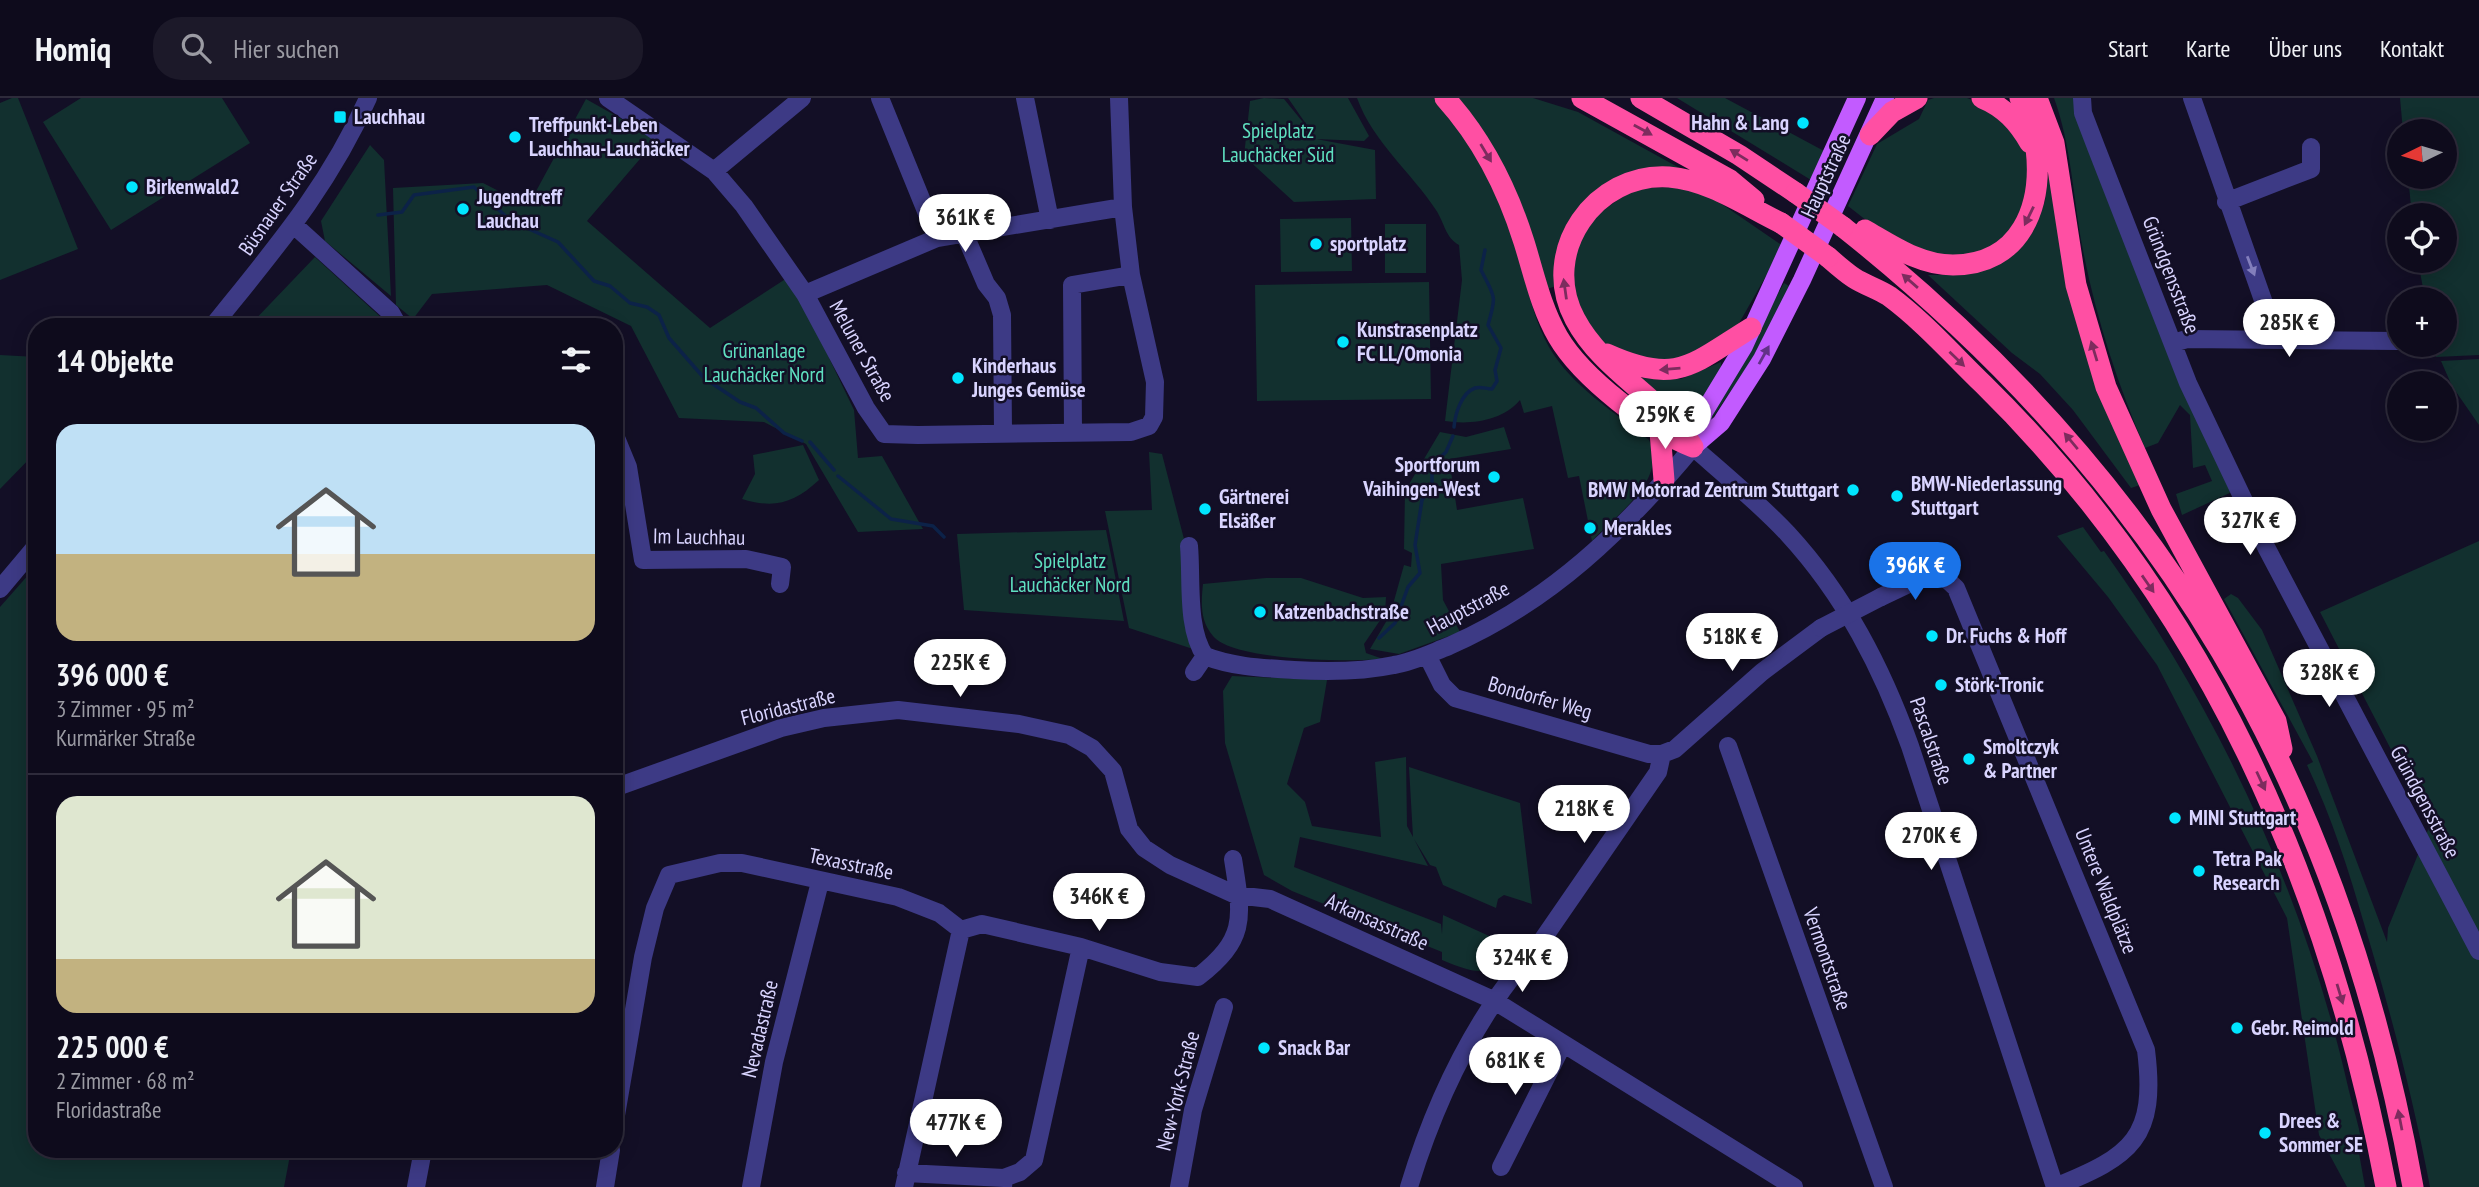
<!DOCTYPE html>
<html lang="de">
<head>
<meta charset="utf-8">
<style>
	:root { --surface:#0e0b1c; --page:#1c1929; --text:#f1f3f6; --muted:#9b9ba3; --line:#2e2b3b; --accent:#1a73e8 }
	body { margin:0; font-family:"PT Sans Narrow",sans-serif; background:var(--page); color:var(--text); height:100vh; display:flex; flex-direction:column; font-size:26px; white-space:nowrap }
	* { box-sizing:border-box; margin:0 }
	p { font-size:23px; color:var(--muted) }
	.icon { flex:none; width:38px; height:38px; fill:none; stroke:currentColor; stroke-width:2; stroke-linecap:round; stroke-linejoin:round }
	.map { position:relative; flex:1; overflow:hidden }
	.details { position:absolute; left:28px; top:220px; width:595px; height:840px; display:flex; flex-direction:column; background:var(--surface); border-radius:28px; box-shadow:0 4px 18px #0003,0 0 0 2px var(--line) }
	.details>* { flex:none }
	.needle { width:46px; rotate:265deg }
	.controls { position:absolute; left:2387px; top:21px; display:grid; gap:14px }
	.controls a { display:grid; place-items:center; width:70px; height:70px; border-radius:50%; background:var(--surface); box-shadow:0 4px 18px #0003,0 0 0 2px var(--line); font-size:35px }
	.price { position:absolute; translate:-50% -60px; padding:0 16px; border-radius:24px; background:#fff; color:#222; font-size:23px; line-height:46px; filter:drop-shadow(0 2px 4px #0008) }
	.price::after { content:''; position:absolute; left:50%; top:42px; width:21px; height:16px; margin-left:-10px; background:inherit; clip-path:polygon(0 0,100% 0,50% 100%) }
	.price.selected { background:var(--accent); color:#fff }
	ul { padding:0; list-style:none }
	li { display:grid; align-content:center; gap:14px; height:371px; padding:0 28px }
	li+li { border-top:2px solid var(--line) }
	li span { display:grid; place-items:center; height:217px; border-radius:21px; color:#555 }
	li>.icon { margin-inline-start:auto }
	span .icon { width:126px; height:126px; fill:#fffc; stroke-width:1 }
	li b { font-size:30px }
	h2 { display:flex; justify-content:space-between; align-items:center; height:84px; padding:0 28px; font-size:30px }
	header { display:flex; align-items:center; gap:42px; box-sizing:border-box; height:98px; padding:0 35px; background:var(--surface); border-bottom:2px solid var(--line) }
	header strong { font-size:33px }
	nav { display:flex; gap:38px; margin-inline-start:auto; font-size:24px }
	.search { width:490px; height:63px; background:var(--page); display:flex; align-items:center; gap:18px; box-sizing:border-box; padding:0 24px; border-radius:28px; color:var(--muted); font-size:26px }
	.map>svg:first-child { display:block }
</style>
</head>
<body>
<header>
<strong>Homiq</strong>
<div class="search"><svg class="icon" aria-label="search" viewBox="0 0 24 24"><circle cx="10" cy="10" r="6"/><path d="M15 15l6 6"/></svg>Hier suchen</div>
<nav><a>Start</a><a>Karte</a><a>Über uns</a><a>Kontakt</a></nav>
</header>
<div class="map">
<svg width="2479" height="1089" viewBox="0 0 2479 1089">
	<rect width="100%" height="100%" fill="#130f26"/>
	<path fill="#12302f" d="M12,0H18L78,151L0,182V5Z
		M81,0H222L250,45L111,132L43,24Z
		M1264,0L1284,1L1315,39L1288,0H1348L1369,38L1364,43L1316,41L1375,52L1376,101L1294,104L1244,58L1250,3Z
		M1357,0H1434C1466,36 1497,80 1511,127C1523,166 1529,213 1549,249C1572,289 1614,313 1649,342C1669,381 1615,418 1592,443L1579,378L1568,380L1552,308L1524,315L1520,302C1502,323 1471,327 1445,323L1462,182L1459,147C1445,139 1445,126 1436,112C1411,74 1373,44 1357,0Z
		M1455,0H1533L1578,14L1685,73L1610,83L1556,188L1547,191Z
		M1677,0H1725L1824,53L1811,82Z
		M1934,0H1967L1983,6L2026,49L2032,82L2016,130L1984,155L1935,159L1871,126L1848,108L1877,46L1919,21L1928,2Z
		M2054,0H2076L2166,244L2170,263L2232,394L2182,417L2176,396L2212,383L2205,367L2193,370L2190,317L2180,307L2158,345L2145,350C2117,285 2095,217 2082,147C2073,97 2071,47 2054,0Z
		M2400,0H2479V257L2436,259L2434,247H2445V201H2425L2418,163H2445V117H2412L2408,79H2445V33H2403Z
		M586,1L657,41L587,123L710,230L787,180L798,195L854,312L858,360L882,358L923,431L858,434L806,346L764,324L679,320L631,228L547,187L432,196L413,221L396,207L393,90L483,85L528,108Z
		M370,47L384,62L391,198L325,143L321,123Z
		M2049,67L2100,295L2140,387L2131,390L2073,312L2040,276L2012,255L1928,177H1958L2038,122L2045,103Z
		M1682,89L1713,100L1783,148L1738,227L1678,266L1610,251L1591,233L1576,208L1572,164L1588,123L1635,90Z
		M1351,120L1352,173L1281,174L1280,121Z
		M1385,126H1426V175H1385Z
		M315,159L386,224L388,229H248Z
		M1429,184L1431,301L1257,303L1255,187Z
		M1784,185L1791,189L1759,251L1707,328L1705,325Z
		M0,257L37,259V353L0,391Z
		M2479,261V327L2452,288L2441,263Z
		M1721,264V271L1689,327L1640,280L1681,281Z
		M1504,329L1511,351L1449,361L1457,412L1523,400L1534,451L1441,466L1443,502L1460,534L1399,556L1370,551L1390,517L1404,467L1411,469L1412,455L1404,451L1405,393L1440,334L1466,339Z
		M803,347L819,382C794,405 775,411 742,401L755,376L753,357Z
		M1149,354L1162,356L1184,441L1193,551L1129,530L1105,413L1152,412Z
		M2083,429L2101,454L2104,453C2220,615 2305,798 2349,993C2353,1010 2359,1027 2361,1042L2345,1037L2357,1044L2365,1089H2347L2319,1037L2287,820L2157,567L2108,499L2057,438Z
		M1106,432L1124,523L964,512L957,436Z
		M2479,443V1089H2430C2413,1000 2391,915 2365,829C2349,773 2332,720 2307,667L2313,664L2224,501L2231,496L2238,500L2262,532L2317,658L2387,844L2388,830L2430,727L2320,514Z
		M37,467V1052H291L284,1089H0V509Z
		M1266,480H1301L1363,500L1386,499L1385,515L1364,546L1366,555L1383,561C1351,564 1233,563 1213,538C1200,523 1201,505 1203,486Z
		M1232,578L1327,582L1320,624L1304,630L1287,686L1305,704L1312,728L1381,739L1375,664L1406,659L1407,728L1413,739L1409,669L1520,705L1532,806L1504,797L1498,801L1496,810L1443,787L1436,769L1430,767L1414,741L1428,768L1300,739L1294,769L1441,826L1442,836L1443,817L1520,852C1485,878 1481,878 1442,862V854L1292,793L1264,777L1225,645L1223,593Z"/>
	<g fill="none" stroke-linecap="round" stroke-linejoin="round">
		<path stroke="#0c2248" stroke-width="3.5" d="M378,117L402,114L414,97L474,89L511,123L558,144L594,183L610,188L630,205L647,209L659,217L669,240L704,280L740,304L756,310L784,335L802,343
			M1454,329C1455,317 1461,295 1475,290C1481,288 1486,291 1492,291L1497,283L1495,272L1501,250L1488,227C1497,196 1495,200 1481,172L1485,152
			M810,344L834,372
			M838,378L891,421L933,428L944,439
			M1379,540L1395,525L1408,489L1420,475L1415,447L1422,402L1432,387V367L1446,354L1453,338"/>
		<path stroke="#3d3a85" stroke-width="18" d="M608,0L714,73L744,108L805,196L866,310L884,336L918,337L1131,334L1149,328L1154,319L1155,284L1131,177L1123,109L1119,0
			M880,0L937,140
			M1025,0L1050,122
			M2082,0L2083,15L2096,49L2188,285L2266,449L2479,853
			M2192,0L2277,242
			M714,73L802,0
			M2226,104L2311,71V49
			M295,128L391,215L399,229
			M965,137L986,186L997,200L1002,217L1003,334
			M805,196L937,140L1123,109
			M212,229C272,154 329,89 368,0
			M2173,245L2187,241L2399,243
			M1073,334L1072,187L1131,177
			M614,335L628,369L643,462L746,461L782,469L780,486
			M1189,448C1192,481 1186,530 1205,558
			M0,491L37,447
			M1881,499L1923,479L1942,477L1956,490L2146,952C2157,1040 2132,1058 2055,1089
			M1427,557L1442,587L1455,600L1649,656H1662L1675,651L1762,574L1821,530
			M1205,558C1233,569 1264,570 1294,572C1328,574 1361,574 1394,567C1413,564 1431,555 1449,548C1550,504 1624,432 1693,349C1725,377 1759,405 1788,436C1845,498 1882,570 1910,648L2055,1089
			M1194,574L1205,558
			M1728,648L1884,1089
			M614,690L781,630L824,620L898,612L1019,626L1069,637L1092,650L1113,673L1129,731L1144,750L1170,767L1236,797L1270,801L1493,902L1794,1089
			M961,832L982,826L1081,849L1160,874L1198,879C1248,840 1242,819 1233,761
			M1536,851L1658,674L1662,656
			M614,1029L643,859L655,810L669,777L720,765H742L898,799L939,815L961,832
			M1501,1069L1563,946
			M906,1075L1004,1080
			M416,1089L423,1052
			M605,1089L611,1052
			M751,1089L774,964L820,784
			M904,1089L961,832
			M1003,1089L1004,1080L1020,1074L1034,1062L1081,849
			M1179,1089L1193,1012L1224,909
			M1409,1089C1433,1010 1470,931 1521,867"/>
		<path stroke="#c25bff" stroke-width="18" d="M1693,349L1721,325L1762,261L1802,182L1885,0
			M1693,349L1704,314L1744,248L1857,0"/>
		<path stroke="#ff4fa3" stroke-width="21" d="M1445,0C1483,42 1507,90 1524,144C1534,176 1541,210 1558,239C1582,280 1650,332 1693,349
			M1582,0L1730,82L1754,102
			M1641,0L1739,57L1796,95
			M1982,0C2004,9 2018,24 2030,45
			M2037,0L2054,45L2076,187L2106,289L2161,411L2276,623L2282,651
			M1870,37L1892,14L1917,0
			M1843,129C2163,383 2341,687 2413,1089
			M1865,132C1893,148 1920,167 1953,167C2021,167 2043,108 2036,50C2034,34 2030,14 2020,0
			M1828,159C1836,166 1845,174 1854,180C1865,187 1878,191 1889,198C1923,223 1953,257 1983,286C2208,507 2328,783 2386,1089
			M1607,256C1678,288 1692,266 1751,230
			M1660,334L1664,382
			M1693,349C1662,299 1603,274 1575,221C1539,154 1595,74 1669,79C1709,82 1746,108 1781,125"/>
		<path stroke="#3d3a85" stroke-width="18" d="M1821,530L1881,499"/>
		<path stroke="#ff4fa3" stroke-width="21" d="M1796,95L1843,129
			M1781,125L1828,159"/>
	</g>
	<defs><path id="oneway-solid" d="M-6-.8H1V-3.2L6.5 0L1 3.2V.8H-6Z" transform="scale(1.75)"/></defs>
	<g fill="#7d2c5e">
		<use href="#oneway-solid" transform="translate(1643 32) rotate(29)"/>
		<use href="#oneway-solid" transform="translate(1486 55) rotate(59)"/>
		<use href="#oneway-solid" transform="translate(1739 57) rotate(-148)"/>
		<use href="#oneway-solid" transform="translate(2029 118) rotate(116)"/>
		<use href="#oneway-solid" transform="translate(1910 183) rotate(-139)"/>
		<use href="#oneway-solid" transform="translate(1565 191) rotate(-98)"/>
		<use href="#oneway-solid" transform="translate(2094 253) rotate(-107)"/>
		<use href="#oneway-solid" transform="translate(1957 261) rotate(44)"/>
		<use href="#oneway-solid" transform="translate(1670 271) rotate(175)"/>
		<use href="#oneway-solid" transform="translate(2071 343) rotate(-130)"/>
		<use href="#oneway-solid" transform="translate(2148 486) rotate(55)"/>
		<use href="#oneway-solid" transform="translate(2261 683) rotate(65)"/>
		<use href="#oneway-solid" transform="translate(2340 896) rotate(73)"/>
		<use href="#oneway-solid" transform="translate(2400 1022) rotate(-101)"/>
	</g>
	<use fill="#837fbc" href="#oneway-solid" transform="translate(2251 168) rotate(69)"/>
	<use fill="#623188" href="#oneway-solid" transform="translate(1764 257) rotate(-61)"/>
	<g fill="#00e5ff" stroke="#130f26" stroke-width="2.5">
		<rect x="333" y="12" width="14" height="14" rx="3.5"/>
		<circle cx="1803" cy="25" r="7"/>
		<circle cx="515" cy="39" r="7"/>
		<circle cx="132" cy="89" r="7"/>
		<circle cx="463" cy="111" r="7"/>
		<circle cx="1316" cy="146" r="7"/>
		<circle cx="1343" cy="244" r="7"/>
		<circle cx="958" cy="280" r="7"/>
		<circle cx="1494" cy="379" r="7"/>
		<circle cx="1853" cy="392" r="7"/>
		<circle cx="1897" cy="398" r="7"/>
		<circle cx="1205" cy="411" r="7"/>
		<circle cx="1590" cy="430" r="7"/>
		<circle cx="1260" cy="514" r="7"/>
		<circle cx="1932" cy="538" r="7"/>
		<circle cx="1941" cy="587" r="7"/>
		<circle cx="1969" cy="661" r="7"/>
		<circle cx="2175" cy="720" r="7"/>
		<circle cx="2199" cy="773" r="7"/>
		<circle cx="2237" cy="930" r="7"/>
		<circle cx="1264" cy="950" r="7"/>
		<circle cx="2265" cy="1035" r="7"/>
	</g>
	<g text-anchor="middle" stroke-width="5" stroke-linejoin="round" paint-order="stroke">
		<g font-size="21" font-weight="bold" fill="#d9d4ff" stroke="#130f26" text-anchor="start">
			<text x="354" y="26">Lauchhau</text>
			<text x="1789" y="32" text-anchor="end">Hahn &amp; Lang</text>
			<text x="529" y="34">Treffpunkt-Leben<tspan x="529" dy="24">Lauchhau-Lauchäcker</tspan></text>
			<text x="146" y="96">Birkenwald2</text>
			<text x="477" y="106">Jugendtreff<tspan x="477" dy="24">Lauchau</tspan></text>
			<text x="1330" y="153">sportplatz</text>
			<text x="1357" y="239">Kunstrasenplatz<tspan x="1357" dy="24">FC LL/Omonia</tspan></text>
			<text x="972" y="275">Kinderhaus<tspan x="972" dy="24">Junges Gemüse</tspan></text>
			<text x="1480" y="374" text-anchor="end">Sportforum<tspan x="1480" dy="24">Vaihingen-West</tspan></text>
			<text x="1911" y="393">BMW-Niederlassung<tspan x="1911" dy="24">Stuttgart</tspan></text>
			<text x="1839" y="399" text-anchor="end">BMW Motorrad Zentrum Stuttgart</text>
			<text x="1219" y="406">Gärtnerei<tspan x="1219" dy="24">Elsäßer</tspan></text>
			<text x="1604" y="437">Merakles</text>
			<text x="1274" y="521">Katzenbachstraße</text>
			<text x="1946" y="545">Dr. Fuchs &amp; Hoff</text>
			<text x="1955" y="594">Störk-Tronic</text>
			<text x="1983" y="656">Smoltczyk<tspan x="1983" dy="24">&amp; Partner</tspan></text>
			<text x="2189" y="727">MINI Stuttgart</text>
			<text x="2213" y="768">Tetra Pak<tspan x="2213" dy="24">Research</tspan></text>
			<text x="2251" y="937">Gebr. Reimold</text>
			<text x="1278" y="957">Snack Bar</text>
			<text x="2279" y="1030">Drees &amp;<tspan x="2279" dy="24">Sommer SE</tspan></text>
		</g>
		<g font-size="21" fill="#5fe0c0" stroke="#130f26">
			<text x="1278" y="40">Spielplatz<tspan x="1278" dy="24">Lauchäcker Süd</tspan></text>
			<text x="764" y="260">Grünanlage<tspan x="764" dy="24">Lauchäcker Nord</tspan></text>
			<text x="1070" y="470">Spielplatz<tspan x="1070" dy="24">Lauchäcker Nord</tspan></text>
		</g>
		<g font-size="21" fill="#d9d4ff" stroke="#130f26">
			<text transform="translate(1826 78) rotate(-65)" y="7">Hauptstraße</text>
			<text transform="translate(278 106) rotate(-55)" y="7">Büsnauer Straße</text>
			<text transform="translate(2171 177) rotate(69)" y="7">Gründgensstraße</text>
			<text transform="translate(862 253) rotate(61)" y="7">Meluner Straße</text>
			<text transform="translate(699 439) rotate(1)" y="7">Im Lauchhau</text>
			<text transform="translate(1468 510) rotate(-28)" y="7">Hauptstraße</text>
			<text transform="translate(1540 600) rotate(16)" y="7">Bondorfer Weg</text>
			<text transform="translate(788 609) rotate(-14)" y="7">Floridastraße</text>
			<text transform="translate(1931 643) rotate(71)" y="7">Pascalstraße</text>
			<text transform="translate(2425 704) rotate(62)" y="7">Gründgensstraße</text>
			<text transform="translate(851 766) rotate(12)" y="7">Texasstraße</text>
			<text transform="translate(2106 793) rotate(68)" y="7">Untere Waldplätze</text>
			<text transform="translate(1377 824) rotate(24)" y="7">Arkansasstraße</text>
			<text transform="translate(1827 861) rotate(71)" y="7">Vermontstraße</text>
			<text transform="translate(760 931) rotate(-77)" y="7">Nevadastraße</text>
			<text transform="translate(1178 993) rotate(-76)" y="7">New-York-Straße</text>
		</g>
	</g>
</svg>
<div class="controls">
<a><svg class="needle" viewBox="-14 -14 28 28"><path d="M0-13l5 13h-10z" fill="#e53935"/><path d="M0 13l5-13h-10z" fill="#9b9ba3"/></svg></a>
<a><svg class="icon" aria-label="locate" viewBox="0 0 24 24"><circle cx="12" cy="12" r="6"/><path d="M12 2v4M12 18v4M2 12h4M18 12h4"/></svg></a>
<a>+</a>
<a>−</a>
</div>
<b class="price" style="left:965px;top:156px">361K €</b>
<b class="price" style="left:2289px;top:261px">285K €</b>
<b class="price" style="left:1665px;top:353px">259K €</b>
<b class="price" style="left:2250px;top:459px">327K €</b>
<b class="price selected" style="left:1915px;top:504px">396K €</b>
<b class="price" style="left:1732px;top:575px">518K €</b>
<b class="price" style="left:960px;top:601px">225K €</b>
<b class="price" style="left:2329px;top:611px">328K €</b>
<b class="price" style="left:1584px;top:747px">218K €</b>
<b class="price" style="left:1931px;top:774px">270K €</b>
<b class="price" style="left:1099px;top:835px">346K €</b>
<b class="price" style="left:1522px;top:896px">324K €</b>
<b class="price" style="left:1515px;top:999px">681K €</b>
<b class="price" style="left:956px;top:1061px">477K €</b>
<section class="details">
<h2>14 Objekte<svg class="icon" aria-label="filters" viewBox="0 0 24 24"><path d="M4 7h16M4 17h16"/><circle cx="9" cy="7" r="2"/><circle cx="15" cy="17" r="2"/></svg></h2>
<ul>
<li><span style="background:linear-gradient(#bfe0f5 60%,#c2b280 0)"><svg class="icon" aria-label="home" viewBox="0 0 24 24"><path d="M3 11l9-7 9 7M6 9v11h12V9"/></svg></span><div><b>396 000 €</b><p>3 Zimmer · 95 m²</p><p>Kurmärker Straße</p></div></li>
<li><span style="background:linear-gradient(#dfe7d0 75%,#c2b280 0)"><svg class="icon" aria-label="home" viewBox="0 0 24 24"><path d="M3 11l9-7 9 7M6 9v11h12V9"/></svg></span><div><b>225 000 €</b><p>2 Zimmer · 68 m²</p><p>Floridastraße</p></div></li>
</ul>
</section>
</div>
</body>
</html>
